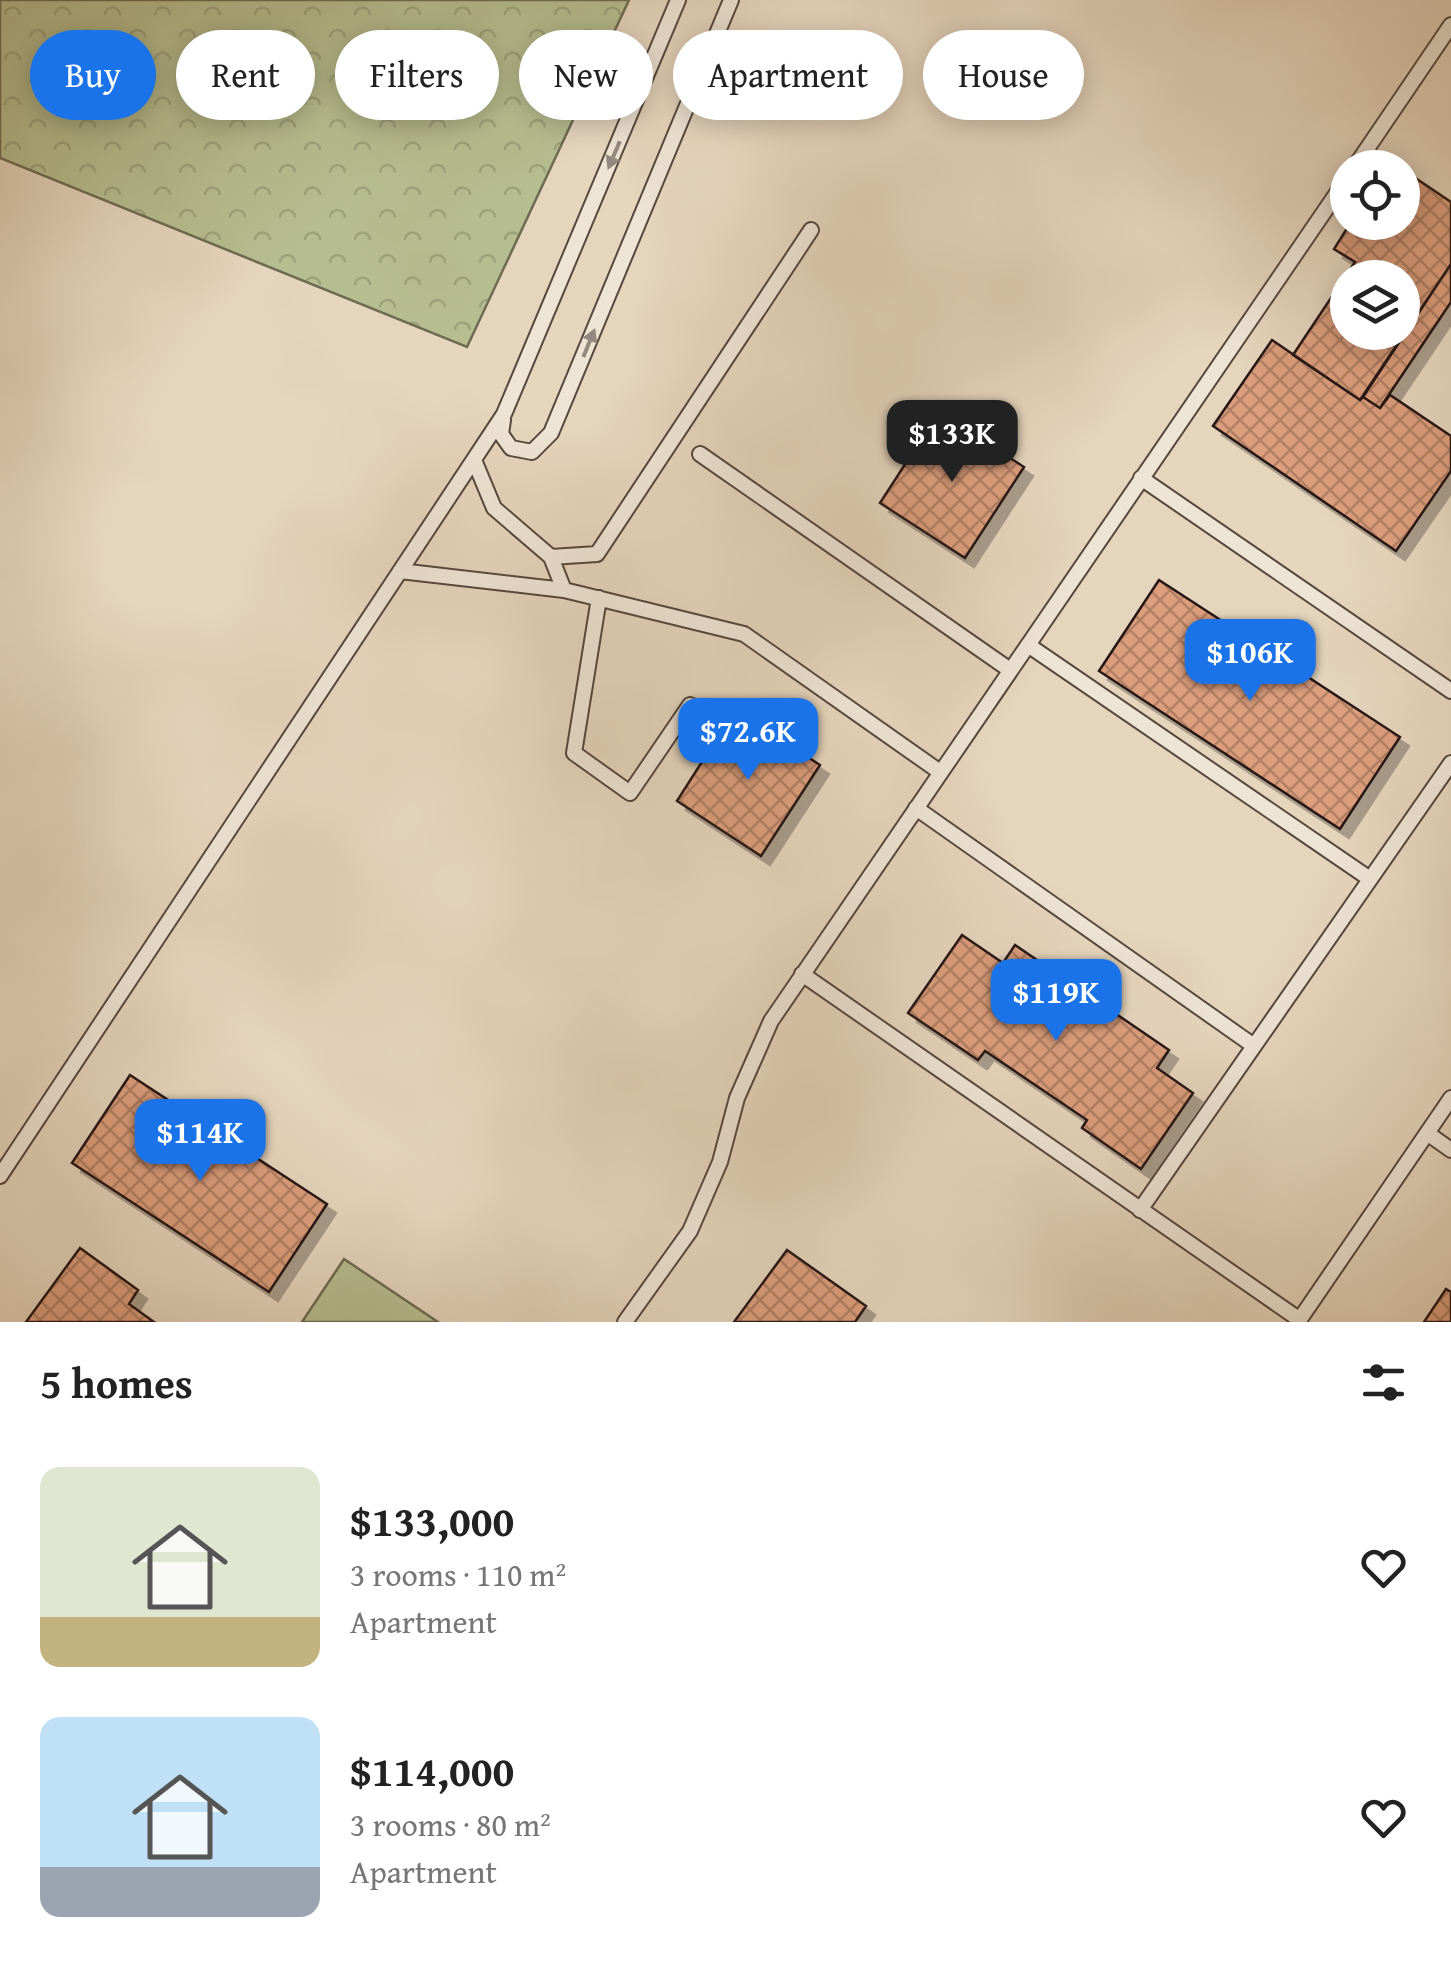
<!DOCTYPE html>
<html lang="en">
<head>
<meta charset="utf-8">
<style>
	:root { --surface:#fff; --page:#f2f2f2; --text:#222; --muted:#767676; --accent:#1a73e8 }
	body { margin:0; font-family:"Gentium Book Plus",serif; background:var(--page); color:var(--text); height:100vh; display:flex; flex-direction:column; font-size:38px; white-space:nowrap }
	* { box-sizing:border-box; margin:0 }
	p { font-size:32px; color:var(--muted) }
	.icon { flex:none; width:55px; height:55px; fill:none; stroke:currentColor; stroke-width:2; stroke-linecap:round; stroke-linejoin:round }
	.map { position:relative; height:1322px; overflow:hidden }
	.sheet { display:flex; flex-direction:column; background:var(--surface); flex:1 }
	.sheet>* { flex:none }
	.top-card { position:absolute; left:30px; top:30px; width:1392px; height:90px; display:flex; gap:20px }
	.tools { position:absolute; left:1330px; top:150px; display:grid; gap:20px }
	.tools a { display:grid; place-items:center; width:90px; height:90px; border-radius:50%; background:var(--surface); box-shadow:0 5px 25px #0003; font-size:50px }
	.price { position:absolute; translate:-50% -85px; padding:0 22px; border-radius:20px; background:var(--accent); color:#fff; font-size:32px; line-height:65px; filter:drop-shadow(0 2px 5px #0008) }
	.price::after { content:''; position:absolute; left:50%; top:60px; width:30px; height:22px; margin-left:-15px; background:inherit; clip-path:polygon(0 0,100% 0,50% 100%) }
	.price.on { background:#222; color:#fff }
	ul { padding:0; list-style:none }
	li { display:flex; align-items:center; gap:30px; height:250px; padding:0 40px }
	li span { display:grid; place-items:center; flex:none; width:280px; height:200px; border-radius:20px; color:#555 }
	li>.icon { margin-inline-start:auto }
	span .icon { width:120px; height:120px; fill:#fffc; stroke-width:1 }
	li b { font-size:42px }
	h2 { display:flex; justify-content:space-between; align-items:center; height:120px; padding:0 40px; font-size:42px }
	.tag { padding:0 35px; border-radius:45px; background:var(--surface); box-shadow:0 5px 25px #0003; font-size:35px; line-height:90px }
	.tag.on { background:var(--accent); color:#fff }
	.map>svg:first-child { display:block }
</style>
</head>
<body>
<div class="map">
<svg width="1451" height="1322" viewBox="0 0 1451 1322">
	<defs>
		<pattern id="forest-crowns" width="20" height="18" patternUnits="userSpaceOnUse" patternTransform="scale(2.5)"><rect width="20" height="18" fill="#b6bd90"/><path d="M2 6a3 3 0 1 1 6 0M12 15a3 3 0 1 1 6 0" fill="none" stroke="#9ca27b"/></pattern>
		<pattern id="building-cross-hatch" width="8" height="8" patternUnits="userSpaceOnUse" patternTransform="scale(2.5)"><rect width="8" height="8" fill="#dc9e7d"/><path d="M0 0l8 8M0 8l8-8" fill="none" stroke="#b28065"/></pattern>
		<filter id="shadow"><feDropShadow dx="9" dy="9" stdDeviation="0" flood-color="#0004"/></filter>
	</defs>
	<rect width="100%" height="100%" fill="#e5d5bd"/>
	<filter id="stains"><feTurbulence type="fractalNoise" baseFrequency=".002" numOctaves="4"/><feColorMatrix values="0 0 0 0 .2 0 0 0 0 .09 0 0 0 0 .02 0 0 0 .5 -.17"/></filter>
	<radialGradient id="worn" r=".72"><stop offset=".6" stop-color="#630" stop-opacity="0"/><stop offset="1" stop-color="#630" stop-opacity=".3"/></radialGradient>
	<path fill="url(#forest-crowns)" stroke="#6e6b52" stroke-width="2.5" d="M0,0H629L467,347L0,158Z"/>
	<path fill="#b6bd90" stroke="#6e6b52" stroke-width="2.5" d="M344,1259L438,1322H302Z"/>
	<path fill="url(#building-cross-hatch)" stroke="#261914" stroke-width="2.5" fill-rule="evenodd" filter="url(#shadow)" d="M1402,169L1451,202V264L1360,400L1293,355L1355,262L1334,249L1351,222H1402ZM1348,278H1402V332H1348Z
		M1451,264V302L1380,408L1363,397Z
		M1272,340L1360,400L1363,397L1380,408L1390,395L1451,436V471L1396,551L1213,426Z
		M939,412L1024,467L965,558L880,503Z
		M1159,580L1400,737L1340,829L1099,671Z
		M735,710L820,765L761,856L677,801Z
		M962,935L1003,963L1015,945L1169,1050L1157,1068L1193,1093L1141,1169L1082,1128L1087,1120L985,1051L978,1060L908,1013Z
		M130,1075L327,1204L269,1292L72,1163Z
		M80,1248L138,1290L129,1304L154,1322H26Z
		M787,1250L866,1306L855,1322H734Z
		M1446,1289L1451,1292V1322H1424Z"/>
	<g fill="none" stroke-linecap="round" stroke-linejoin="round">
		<defs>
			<path id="lane" d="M1354,168L1451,25
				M503,420L501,434L511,448L532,452L551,433L731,0
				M700,454L1010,670
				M474,460L494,508L551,557L597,554L811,230
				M1141,478L1451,691
				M551,557L564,590L744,634L940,772
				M400,571L564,590
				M599,598L574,753L630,793L690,705
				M1028,645L1370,879
				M916,808L1254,1046
				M802,974L1300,1320
				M1427,1133L1451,1150
				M0,1176L504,414L678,0
				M1140,1210L1451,763
				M625,1322L690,1231L720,1162L737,1098L771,1021L1348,177
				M1298,1322L1451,1098"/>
		</defs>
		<use href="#lane" stroke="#56483e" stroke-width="18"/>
		<use href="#lane" stroke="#eee4d4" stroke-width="14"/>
	</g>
	<defs><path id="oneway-solid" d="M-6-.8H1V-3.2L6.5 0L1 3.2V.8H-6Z" transform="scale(2.5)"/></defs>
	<g fill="#94897e">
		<use href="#oneway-solid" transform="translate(614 155) rotate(113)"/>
		<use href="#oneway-solid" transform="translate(589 343) rotate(-68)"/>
	</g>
	<rect width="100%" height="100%" filter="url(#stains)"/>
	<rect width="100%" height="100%" fill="url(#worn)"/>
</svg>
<div class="tools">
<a><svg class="icon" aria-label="locate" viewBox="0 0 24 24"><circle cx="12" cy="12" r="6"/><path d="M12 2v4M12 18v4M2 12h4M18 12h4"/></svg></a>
<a><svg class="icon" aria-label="layers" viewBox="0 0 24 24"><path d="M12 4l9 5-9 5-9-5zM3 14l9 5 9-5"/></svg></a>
</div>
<b class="price on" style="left:952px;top:485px">$133K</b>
<b class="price" style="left:1250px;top:704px">$106K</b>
<b class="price" style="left:748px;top:783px">$72.6K</b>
<b class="price" style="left:1056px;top:1044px">$119K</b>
<b class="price" style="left:200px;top:1184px">$114K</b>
<div class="top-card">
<a class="tag on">Buy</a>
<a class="tag">Rent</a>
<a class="tag">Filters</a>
<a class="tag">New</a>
<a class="tag">Apartment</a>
<a class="tag">House</a>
</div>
</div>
<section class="sheet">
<h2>5 homes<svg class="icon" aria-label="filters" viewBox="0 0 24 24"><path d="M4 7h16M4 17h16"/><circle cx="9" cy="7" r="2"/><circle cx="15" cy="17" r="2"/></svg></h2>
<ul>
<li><span style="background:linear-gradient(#dfe7d0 75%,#c2b280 0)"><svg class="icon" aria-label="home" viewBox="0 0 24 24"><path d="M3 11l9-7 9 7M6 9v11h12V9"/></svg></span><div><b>$133,000</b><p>3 rooms · 110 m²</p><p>Apartment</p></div><svg class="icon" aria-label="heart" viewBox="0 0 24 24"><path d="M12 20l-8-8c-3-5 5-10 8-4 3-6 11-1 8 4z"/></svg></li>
<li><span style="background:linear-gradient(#bfe0f5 75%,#9aa5b1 0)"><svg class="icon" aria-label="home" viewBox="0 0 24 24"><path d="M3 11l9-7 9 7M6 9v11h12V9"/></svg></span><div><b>$114,000</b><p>3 rooms · 80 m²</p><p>Apartment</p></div><svg class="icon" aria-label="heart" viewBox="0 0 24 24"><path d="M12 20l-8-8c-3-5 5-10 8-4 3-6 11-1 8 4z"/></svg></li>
</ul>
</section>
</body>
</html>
